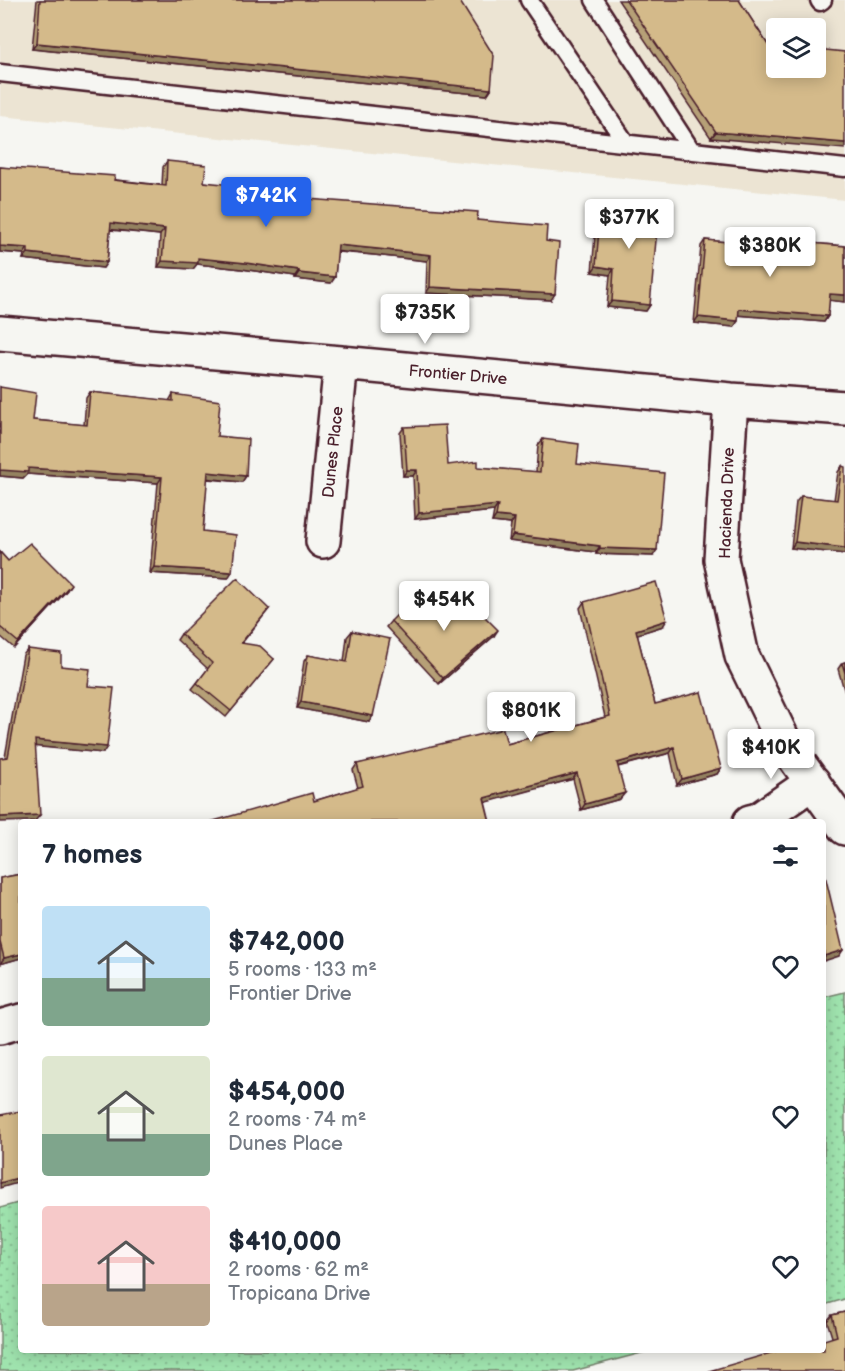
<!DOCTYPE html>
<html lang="en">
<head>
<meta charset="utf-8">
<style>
	:root { --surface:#fff; --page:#f6f6f7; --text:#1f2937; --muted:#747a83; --accent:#2563eb }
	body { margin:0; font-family:"Balsamiq Sans",sans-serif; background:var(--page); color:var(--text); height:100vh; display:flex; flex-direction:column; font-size:22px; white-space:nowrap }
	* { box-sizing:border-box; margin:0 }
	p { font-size:20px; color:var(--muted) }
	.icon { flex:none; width:33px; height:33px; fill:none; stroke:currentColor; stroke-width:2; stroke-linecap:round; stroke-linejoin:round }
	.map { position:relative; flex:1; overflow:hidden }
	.drawer { position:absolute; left:18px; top:819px; width:808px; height:534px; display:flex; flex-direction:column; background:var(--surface); border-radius:6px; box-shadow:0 3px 15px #0003 }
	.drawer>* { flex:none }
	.tools { position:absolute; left:766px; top:18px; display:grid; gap:12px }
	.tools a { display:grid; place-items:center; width:60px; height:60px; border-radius:6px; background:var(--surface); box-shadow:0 3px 15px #0003; font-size:30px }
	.price { position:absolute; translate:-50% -51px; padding:0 14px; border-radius:6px; background:#fff; color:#222; font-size:20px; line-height:39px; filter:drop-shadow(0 2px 3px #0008) }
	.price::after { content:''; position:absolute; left:50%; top:36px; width:18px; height:14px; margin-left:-9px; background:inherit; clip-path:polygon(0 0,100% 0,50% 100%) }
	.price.active { background:var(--accent); color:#fff }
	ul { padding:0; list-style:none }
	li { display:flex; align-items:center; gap:18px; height:150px; padding:0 24px }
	li span { display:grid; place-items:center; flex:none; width:168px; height:120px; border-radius:6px; color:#555 }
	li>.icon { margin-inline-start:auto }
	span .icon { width:72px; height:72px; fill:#fffc; stroke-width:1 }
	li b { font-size:26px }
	h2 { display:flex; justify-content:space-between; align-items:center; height:72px; padding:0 24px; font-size:26px }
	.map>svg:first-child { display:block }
</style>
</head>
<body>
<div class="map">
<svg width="845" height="1371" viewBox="0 0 845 1371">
	<defs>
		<pattern id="grass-dots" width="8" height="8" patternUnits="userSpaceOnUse" patternTransform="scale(1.5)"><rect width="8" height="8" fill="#9fe3ae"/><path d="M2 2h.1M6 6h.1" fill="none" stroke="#8ac296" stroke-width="1.8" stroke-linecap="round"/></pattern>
	</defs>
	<rect width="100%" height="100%" fill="#f6f6f2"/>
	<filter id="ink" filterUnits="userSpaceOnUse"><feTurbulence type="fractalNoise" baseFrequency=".0167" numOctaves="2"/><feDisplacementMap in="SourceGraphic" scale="12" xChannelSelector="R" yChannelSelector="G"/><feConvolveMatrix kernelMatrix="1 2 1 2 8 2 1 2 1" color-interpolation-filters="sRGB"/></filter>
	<g filter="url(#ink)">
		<path fill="#ece4d3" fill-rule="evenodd" d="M0,0H845V200L0,116ZM777,28H816V68H777Z"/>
		<path fill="url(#grass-dots)" stroke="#74816c" stroke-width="1.5" d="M845,992V1299L824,1305V997Z
			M21,1202V1350H653L573,1371H0V1208Z"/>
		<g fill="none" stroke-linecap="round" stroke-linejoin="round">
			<defs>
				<path id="lane" d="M529,0L626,143
					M594,0L692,151
					M819,0L820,2L823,0
					M0,73L845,168"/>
				<path id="street" d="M0,333L341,363L731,400L845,408
					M731,400L721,559L742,656L785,744L845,828
					M323,541L341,363
					M750,822L758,820L813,782
					M0,1027L21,1021"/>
			</defs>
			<use href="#lane" stroke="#4a1f2b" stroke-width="21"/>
			<use href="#street" stroke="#4a1f2b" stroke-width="38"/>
			<use href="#lane" stroke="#f6f6f2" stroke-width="16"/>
			<use href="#street" stroke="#f6f6f2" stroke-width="33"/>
		</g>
		<path fill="#b6a077" stroke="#4a1f2b" stroke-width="1.5" d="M37,0H459L491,89L487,95L32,49Z
			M618,0H739L768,45L777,46L711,138Z
			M167,161L204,182L294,198L477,220L546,241L551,300L426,293L427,261L374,255L337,252L335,277L331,283L295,279V277L242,269L197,264L193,269L158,267L160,235L110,230L107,262L103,268L23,259L24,254L0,252V167L162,185L163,167Z
			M601,204L650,305L646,311L607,307L610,275L592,272L597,210Z
			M705,240L772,246L776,240L845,246V302L829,300L828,316L824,322L739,315L734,327L694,323L701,246Z
			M0,387L33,420L84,425L86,398L90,392L169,401L173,394L217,436L246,476L242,482L207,479L203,531L228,578L150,573L158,483L27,474L23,478L0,476Z
			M404,427L448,465L536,472L538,445L543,439L577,464L653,556L596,554V552L509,541L511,524L492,522L494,511L415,519L413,476H403L400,433Z
			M842,466L845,554L791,548L796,502L801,496L834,500L838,472Z
			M0,552L8,561L67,590L14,648L0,636Z
			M584,602L663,626L637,634L655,704L721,768L717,774L677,785L670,753L618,767L620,799L581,810L573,779L485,802L314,801L358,788L353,770L357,764L507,744L605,717L580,608Z
			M269,609L242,643L274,659L226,717L192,689L208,669L177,640L181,634Z
			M439,619L494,636L439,684L386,627L391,621Z
			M352,631L369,722L297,708L304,661L308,655L344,662L347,637Z
			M28,649L61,666L88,686L103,753L35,746V821L5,757L23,655Z
			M845,662V693L838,669L842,663Z
			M21,874V958L0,964V878Z
			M845,1312V1371L832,1337L827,1321L832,1315Z"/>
		<path fill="#948261" stroke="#4a1f2b" stroke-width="1.5" d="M37,43L491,89L487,95L32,49Z
			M716,132L845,143V149L711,138Z
			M111,223L165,229L160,235L106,229Z
			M338,245L378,249L431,255L427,261L374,255L334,251Z
			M0,246L28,248L24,254L0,252Z
			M28,253L107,262L103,268L23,259Z
			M198,258L246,263L299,271L295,277L242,269L197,264L193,269L158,267L162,261Z
			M596,266L614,269L610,275L592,272Z
			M299,273L335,277L331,283L295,279Z
			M430,287L555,294L551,300L426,293Z
			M830,294L845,295V302L826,300Z
			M612,301L650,305L646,311L607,307Z
			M739,309L828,316L824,322L735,315Z
			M698,317L738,321L734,327L694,323Z
			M28,468L162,477L158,483L27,474L23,478L0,476V470Z
			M407,470H417L413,476H403Z
			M208,472L246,476L242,482L204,478Z
			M498,505L494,511L415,519L419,513Z
			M496,516L515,518L511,524L492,522Z
			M513,535L600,546L596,552L509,541Z
			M795,542L845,548V554L791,548Z
			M600,548L657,550L653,556L596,554Z
			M154,567L232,572L228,578L150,573Z
			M71,584L67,590L14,648L18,642Z
			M667,620L663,626L632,636L636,630Z
			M498,630L494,636L439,684L443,678Z
			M301,702L373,716L369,722L297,708Z
			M35,740L107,747L103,753L31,746Z
			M674,747L670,753L612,768L617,763Z
			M721,768L717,774L677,785L682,779Z
			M577,773L573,779L480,804L484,798Z
			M625,793L620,799L581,810L585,804Z
			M40,815L35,821L0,822V817Z
			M843,950L839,956L824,961V956Z
			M21,954V958L0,964L4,958Z
			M21,1177V1182L0,1188V1183Z"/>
		<path fill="#d4ba8a" stroke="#4a1f2b" stroke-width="1.5" d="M40,0H459L494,56L491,89L37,43Z
			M626,0H739L768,45L777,46V68H816V49L845,52V143L716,132Z
			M167,161L206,165L204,182L294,191V198L478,212L477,220L547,226L546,241L559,243L555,294L430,287L431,255L378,249L338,245L335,277L299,273V271L246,263L198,258V263L162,261L165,229L111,223L107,262L28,253V248L0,246V167L115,176L114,180L166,186Z
			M601,204L659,208L650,305L612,301L614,269L596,266Z
			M705,240L775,246L776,240L845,246V295L830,294L828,316L739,309L738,321L698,317Z
			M0,387L36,393L33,420L87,425L90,392L173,401V394L220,401L217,436L248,439L246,476L208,472L203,531L236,535L232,572L154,567L162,477L28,468V472L0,470Z
			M445,425L448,465L478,461V467L540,472L543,439L579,444L577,464L664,473L657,550L600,548V546L513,535L515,518L496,516L498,505L419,513L417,470H407L404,427Z
			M842,466L845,467V548L795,542L801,496L837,500Z
			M30,543L71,584L18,642L0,627V552L8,561Z
			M237,578L269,609L241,643L260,646L274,659L231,711L197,683L212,663L181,634Z
			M656,582L667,620L636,630L655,704L701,692L721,768L682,779L674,747L617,763L625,793L585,804L577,773L484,798L490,822H210L312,793L314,801L363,786L357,764L503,729L507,744L610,716L584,602Z
			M417,595L439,619L464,596L498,630L443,678L391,621Z
			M352,631L390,639L373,716L301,702L308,655L347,662Z
			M28,649L61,653V666L90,669L88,686L114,688L107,747L35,740L40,815L0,817V758L8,757Z
			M845,662V673L842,663Z
			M824,871L843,950L824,956Z
			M21,874V954L4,958L0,942V878Z
			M21,1111V1177L0,1183V1115Z
			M845,1312V1371H709L781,1350H824V1340L837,1336L832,1315Z"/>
	</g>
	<g text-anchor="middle" stroke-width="5" stroke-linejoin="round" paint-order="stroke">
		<g font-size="16" fill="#4a1f2b" stroke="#f6f6f2">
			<text transform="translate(458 374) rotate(5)" y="6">Frontier Drive</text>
			<text transform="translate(332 452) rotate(-84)" y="6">Dunes Place</text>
			<text transform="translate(726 503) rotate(-88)" y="6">Hacienda Drive</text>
		</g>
	</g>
</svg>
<div class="tools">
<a><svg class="icon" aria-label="layers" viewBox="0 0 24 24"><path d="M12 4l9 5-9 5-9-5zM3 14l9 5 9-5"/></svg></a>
</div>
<b class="price active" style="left:266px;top:228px">$742K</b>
<b class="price" style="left:629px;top:250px">$377K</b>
<b class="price" style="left:770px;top:278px">$380K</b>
<b class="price" style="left:425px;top:345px">$735K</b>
<b class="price" style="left:444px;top:632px">$454K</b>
<b class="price" style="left:531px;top:743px">$801K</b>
<b class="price" style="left:771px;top:780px">$410K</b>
<section class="drawer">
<h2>7 homes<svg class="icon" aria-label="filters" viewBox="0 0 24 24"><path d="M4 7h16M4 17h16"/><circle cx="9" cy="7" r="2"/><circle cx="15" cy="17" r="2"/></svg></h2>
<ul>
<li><span style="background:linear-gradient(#bfe0f5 60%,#7fa58c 0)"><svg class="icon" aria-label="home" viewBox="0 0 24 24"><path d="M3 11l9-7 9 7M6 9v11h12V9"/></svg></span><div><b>$742,000</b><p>5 rooms · 133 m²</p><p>Frontier Drive</p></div><svg class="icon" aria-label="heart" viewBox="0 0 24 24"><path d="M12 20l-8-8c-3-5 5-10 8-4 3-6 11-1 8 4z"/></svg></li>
<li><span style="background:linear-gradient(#dfe7d0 65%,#7fa58c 0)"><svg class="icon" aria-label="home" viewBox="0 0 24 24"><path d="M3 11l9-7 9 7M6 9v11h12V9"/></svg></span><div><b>$454,000</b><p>2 rooms · 74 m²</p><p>Dunes Place</p></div><svg class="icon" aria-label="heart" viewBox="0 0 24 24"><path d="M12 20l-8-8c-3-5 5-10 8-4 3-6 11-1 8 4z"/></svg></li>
<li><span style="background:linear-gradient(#f6c9c9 65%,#b9a48a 0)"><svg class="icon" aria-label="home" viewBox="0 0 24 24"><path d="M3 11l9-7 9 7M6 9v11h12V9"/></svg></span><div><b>$410,000</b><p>2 rooms · 62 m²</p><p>Tropicana Drive</p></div><svg class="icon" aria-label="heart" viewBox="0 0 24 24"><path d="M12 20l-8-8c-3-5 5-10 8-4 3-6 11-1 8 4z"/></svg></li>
</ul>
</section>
</div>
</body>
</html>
